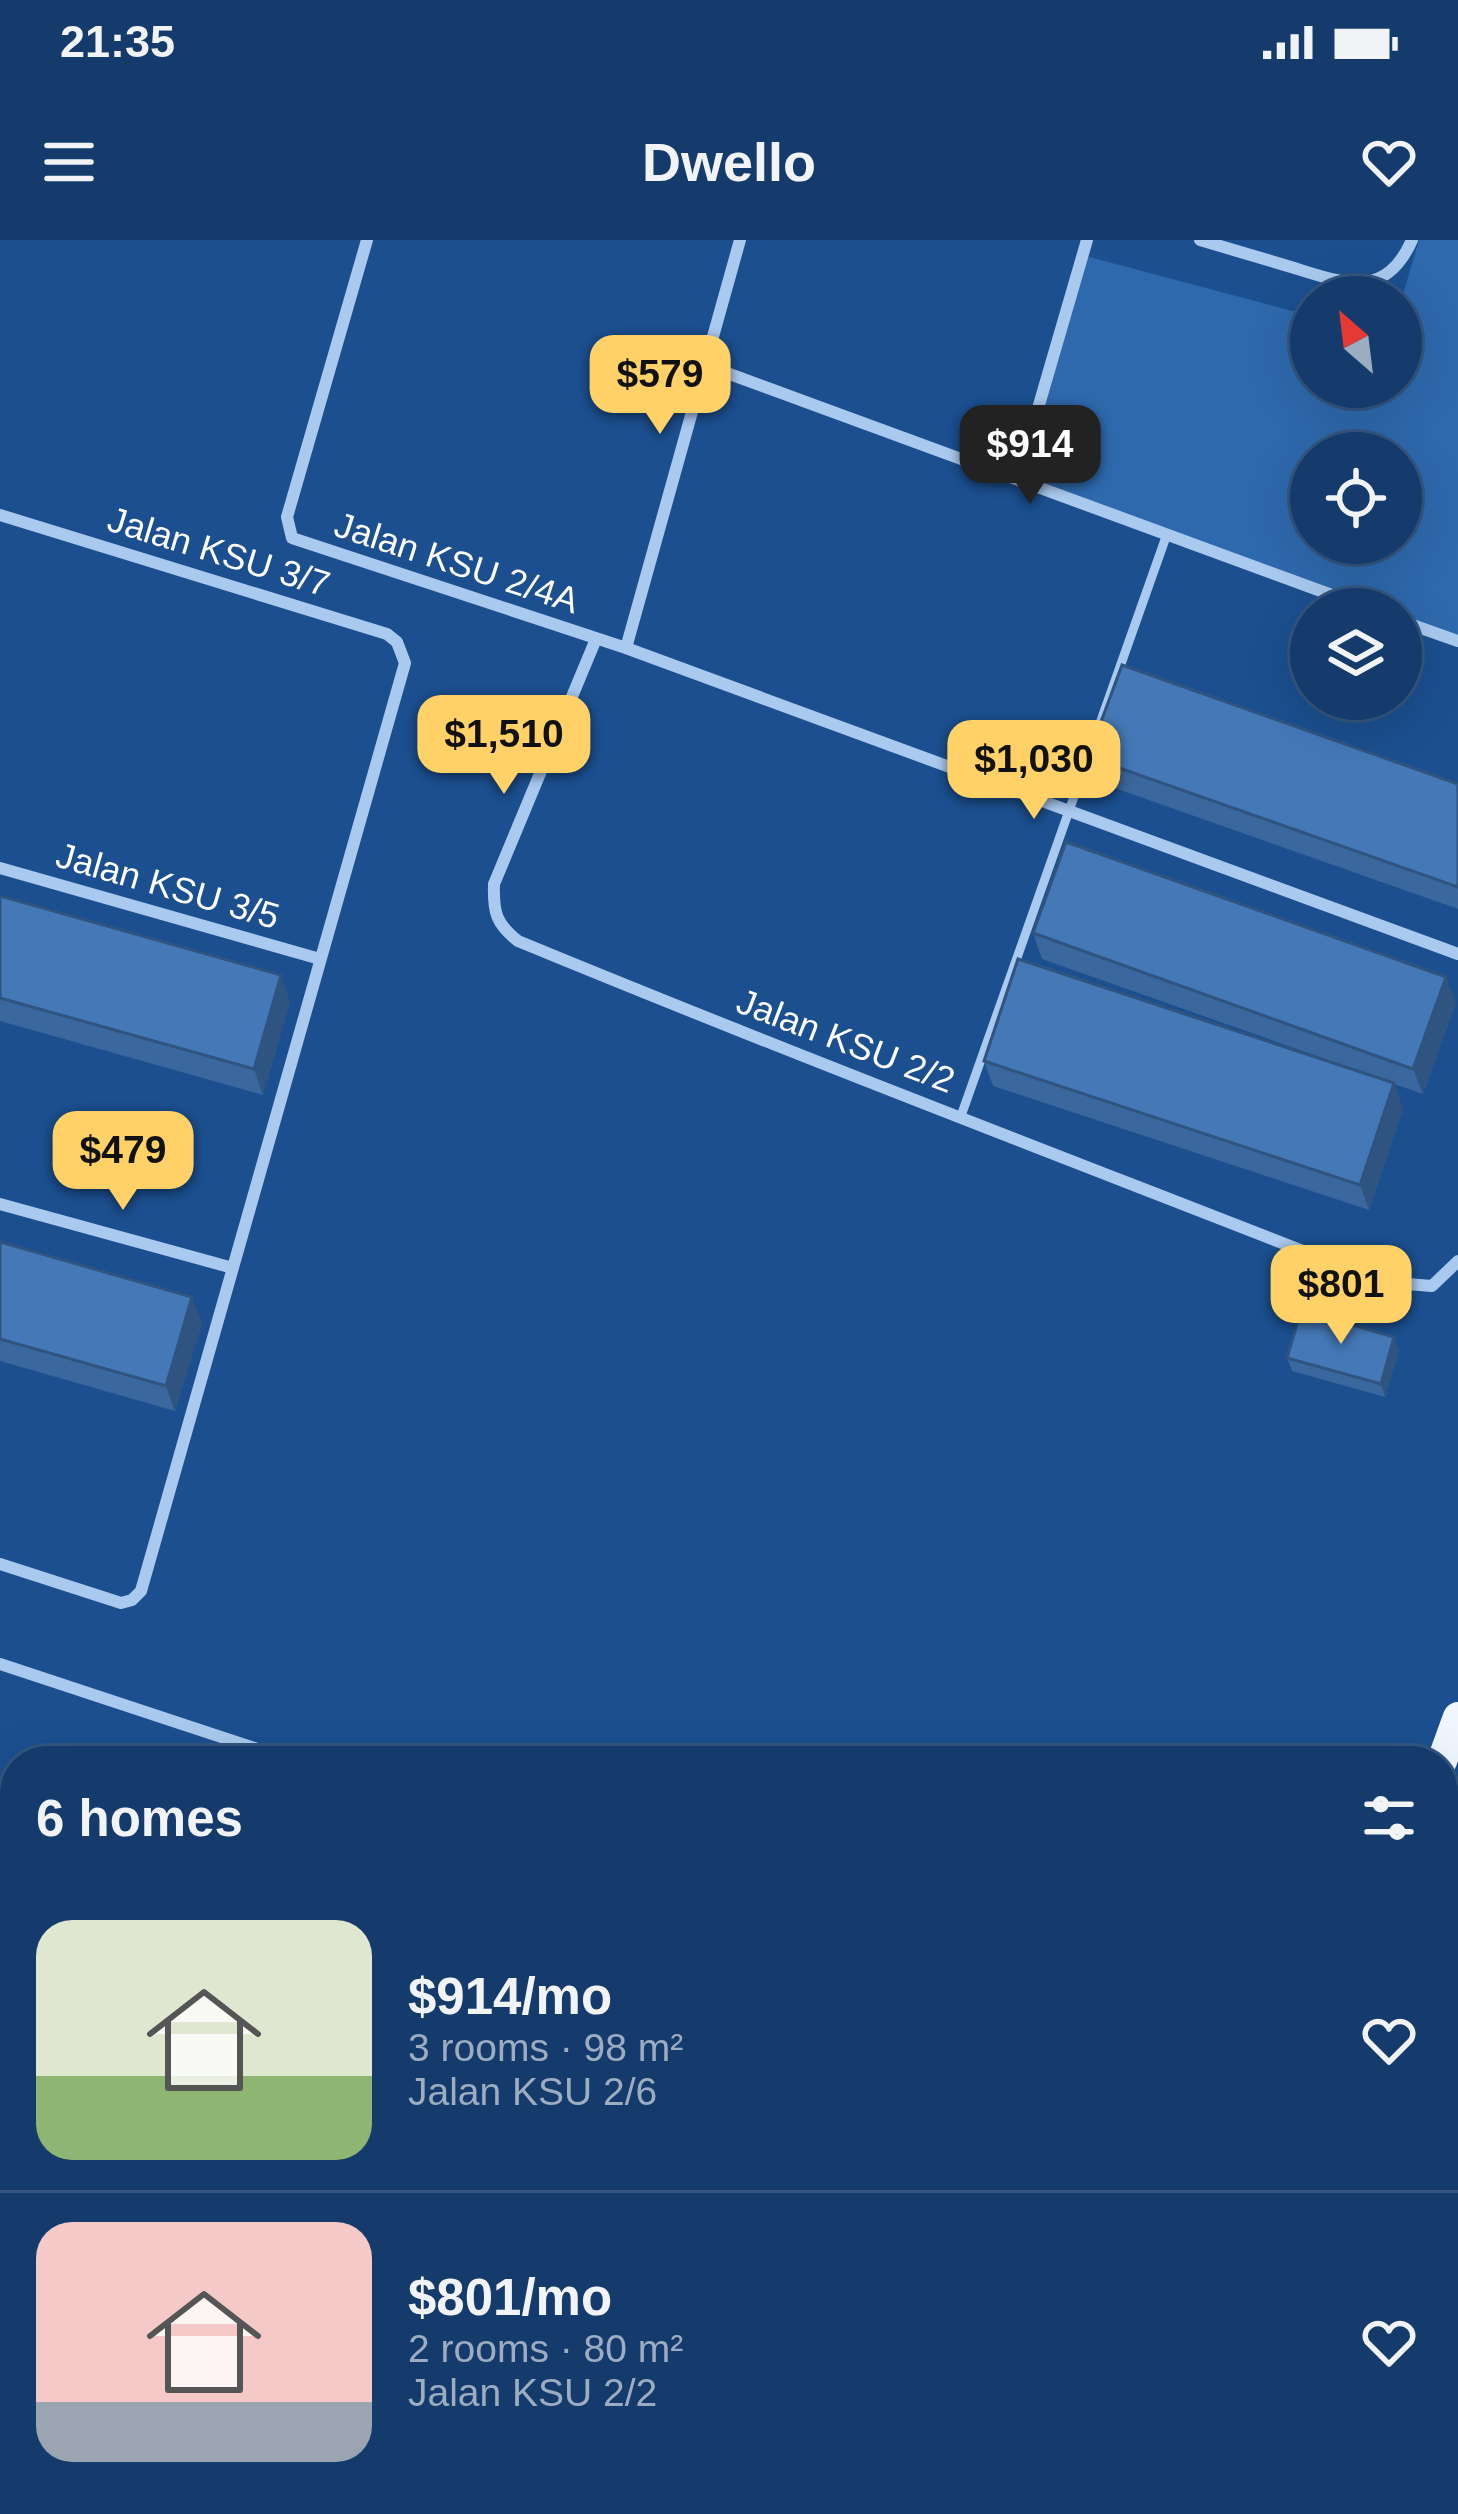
<!DOCTYPE html>
<html lang="en">
<head>
<meta charset="utf-8">
<style>
	:root { --surface:#143b6b; --page:#214673; --text:#f1f3f6; --muted:#9dadc1; --line:#33557e; --accent:#ffd166 }
	body { margin:0; font-family:Helvetica,sans-serif; background:var(--page); color:var(--text); height:100vh; display:flex; flex-direction:column; font-size:45px; white-space:nowrap }
	* { box-sizing:border-box; margin:0 }
	p { font-size:39px; color:var(--muted) }
	.icon { flex:none; width:66px; height:66px; fill:none; stroke:currentColor; stroke-width:2; stroke-linecap:round; stroke-linejoin:round }
	.map { position:relative; flex:1; overflow:hidden }
	.drawer { position:absolute; left:0px; top:1506px; width:1458px; height:768px; display:flex; flex-direction:column; background:var(--surface); border-radius:48px 48px 0 0; box-shadow:0 12px 48px #0002,0 0 0 3px var(--line) }
	.drawer>* { flex:none }
	.needle { width:78px; rotate:332deg }
	.tools { position:absolute; left:1290px; top:36px; display:grid; gap:24px }
	.tools a { display:grid; place-items:center; width:132px; height:132px; border-radius:50%; background:var(--surface); box-shadow:0 12px 48px #0002,0 0 0 3px var(--line); font-size:60px }
	.price { position:absolute; translate:-50% -102px; padding:0 27px; border-radius:24px; background:var(--accent); color:#111; font-size:39px; line-height:78px; filter:drop-shadow(0 3px 6px #0008) }
	.price::after { content:''; position:absolute; left:50%; top:72px; width:36px; height:27px; margin-left:-18px; background:inherit; clip-path:polygon(0 0,100% 0,50% 100%) }
	.price.selected { background:#222; color:#fff }
	ul { padding:0; list-style:none }
	li { display:flex; align-items:center; gap:36px; height:300px; padding:0 36px }
	li+li { border-top:3px solid var(--line) }
	li span { display:grid; place-items:center; flex:none; width:336px; height:240px; border-radius:36px; color:#555 }
	li>.icon { margin-inline-start:auto }
	span .icon { width:144px; height:144px; fill:#fffc; stroke-width:1 }
	li b { font-size:51px }
	h2 { display:flex; justify-content:space-between; align-items:center; height:144px; padding:0 36px; font-size:51px }
	.status { display:flex; justify-content:space-between; align-items:center; height:84px; padding:0 60px; background:var(--surface); direction:ltr }
	.status svg { height:33px; fill:currentColor }
	header { display:flex; justify-content:space-between; align-items:center; height:156px; padding:0 36px; background:var(--surface); font-size:54px; font-weight:700 }
	.map>svg:first-child { display:block }
</style>
</head>
<body>
<div class="status"><b>21:35</b><svg viewBox="0 0 49 12"><path d="M0 12V9h3v3zM5 12V6h3v6zM10 12V3h3v9zM15 12V0h3v12zM26 1h20v11H26zM47 4h2v5h-2z"/></svg></div>
<header><svg class="icon" aria-label="menu" viewBox="0 0 24 24"><path d="M4 6h16M4 12h16M4 18h16"/></svg>Dwello<svg class="icon" aria-label="heart" viewBox="0 0 24 24"><path d="M12 20l-8-8c-3-5 5-10 8-4 3-6 11-1 8 4z"/></svg></header>
<div class="map">
<svg width="1458" height="2274" viewBox="0 0 1458 2274">
	<rect width="100%" height="100%" fill="#1b4f8f"/>
	<path fill="#2e69ad" fill-rule="evenodd" d="M1419,0H1458V401L1401,381V369H1370L1018,237L1078,14L1311,76V147H1401V61ZM1311,213H1401V303H1311Z
		M1458,2094V2274H1443L1403,2259H1443V2134Z"/>
	<g fill="none" stroke-linecap="round" stroke-linejoin="round">
		<path stroke="#a9c9ee" stroke-width="9" d="M961,876L1167,294
			M0,1629L15,1634
			M1443,1779L1458,1791
			M1443,1883L1458,1849
			M1223,2259L1263,2274
			M1271,2274L1278,2259"/>
		<path stroke="#a9c9ee" stroke-width="12" d="M367,0L287,277L292,298L626,408L1458,714
			M1200,0C1230,9 1261,18 1291,27C1343,43 1385,61 1412,0
			M705,125L1370,369
			M1018,237L1087,0
			M0,275L387,394L397,402L405,423L141,1351L132,1360L121,1363L0,1324
			M1401,381L1458,401
			M596,399L494,644C493,672 496,684 518,701C804,819 1094,929 1382,1042L1432,1046L1458,1021
			M626,408L740,0
			M0,628L320,719
			M0,964L233,1028
			M0,1424L294,1521"/>
		<path stroke="#f0f6ff" stroke-width="30" d="M1442,1521L1458,1477
			M1165,2274L1171,2259"/>
	</g>
	<path fill="#3a679d" d="M1088,517L1458,544V669L1098,542Z
		M0,656L290,761L263,855L0,781Z
		M1033,693L1456,762L1423,854L1394,844L1403,869L1369,970L993,846L984,821L1376,837L1042,719Z
		M0,1002L202,1083L175,1171L0,1121Z
		M1399,1110L1385,1157L1292,1131L1287,1118Z"/>
	<path fill="#305480" d="M281,735L290,761L263,855L254,829Z
		M1446,737L1456,762L1423,854L1413,829Z
		M1394,843L1403,869L1369,970L1360,945Z
		M192,1057L202,1083L175,1171L166,1146Z
		M1394,1097L1399,1110L1385,1157L1381,1144Z"/>
	<path fill="#4478b7" stroke="#305480" stroke-width="3" d="M1122,425L1458,544V647L1088,517Z
		M1066,602L1446,737L1413,829L1033,693Z
		M0,656L281,735L254,829L0,758Z
		M1018,719L1394,843L1360,945L984,821Z
		M0,1002L192,1057L166,1146L0,1099Z
		M1301,1070L1394,1097L1381,1144L1287,1118Z"/>
	<g text-anchor="middle" stroke-width="12" stroke-linejoin="round" paint-order="stroke">
		<g font-size="36" fill="#fff" stroke="#1b4f8f">
			<text transform="translate(219 311) rotate(17)" y="13">Jalan KSU 3/7</text>
			<text transform="translate(457 322) rotate(18)" y="13">Jalan KSU 2/4A</text>
			<text transform="translate(168 645) rotate(16)" y="13">Jalan KSU 3/5</text>
			<text transform="translate(846 800) rotate(21)" y="13">Jalan KSU 2/2</text>
		</g>
	</g>
</svg>
<div class="tools">
<a><svg class="needle" viewBox="-14 -14 28 28"><path d="M0-13l5 13h-10z" fill="#e53935"/><path d="M0 13l5-13h-10z" fill="#9dadc1"/></svg></a>
<a><svg class="icon" aria-label="locate" viewBox="0 0 24 24"><circle cx="12" cy="12" r="6"/><path d="M12 2v4M12 18v4M2 12h4M18 12h4"/></svg></a>
<a><svg class="icon" aria-label="layers" viewBox="0 0 24 24"><path d="M12 4l9 5-9 5-9-5zM3 14l9 5 9-5"/></svg></a>
</div>
<b class="price" style="left:660px;top:197px">$579</b>
<b class="price selected" style="left:1030px;top:267px">$914</b>
<b class="price" style="left:504px;top:557px">$1,510</b>
<b class="price" style="left:1034px;top:582px">$1,030</b>
<b class="price" style="left:123px;top:973px">$479</b>
<b class="price" style="left:1341px;top:1107px">$801</b>
<section class="drawer">
<h2>6 homes<svg class="icon" aria-label="filters" viewBox="0 0 24 24"><path d="M4 7h16M4 17h16"/><circle cx="9" cy="7" r="2"/><circle cx="15" cy="17" r="2"/></svg></h2>
<ul>
<li><span style="background:linear-gradient(#dfe7d0 65%,#8fb573 0)"><svg class="icon" aria-label="home" viewBox="0 0 24 24"><path d="M3 11l9-7 9 7M6 9v11h12V9"/></svg></span><div><b>$914/mo</b><p>3 rooms · 98 m²</p><p>Jalan KSU 2/6</p></div><svg class="icon" aria-label="heart" viewBox="0 0 24 24"><path d="M12 20l-8-8c-3-5 5-10 8-4 3-6 11-1 8 4z"/></svg></li>
<li><span style="background:linear-gradient(#f6c9c9 75%,#9aa5b1 0)"><svg class="icon" aria-label="home" viewBox="0 0 24 24"><path d="M3 11l9-7 9 7M6 9v11h12V9"/></svg></span><div><b>$801/mo</b><p>2 rooms · 80 m²</p><p>Jalan KSU 2/2</p></div><svg class="icon" aria-label="heart" viewBox="0 0 24 24"><path d="M12 20l-8-8c-3-5 5-10 8-4 3-6 11-1 8 4z"/></svg></li>
</ul>
</section>
</div>
</body>
</html>
